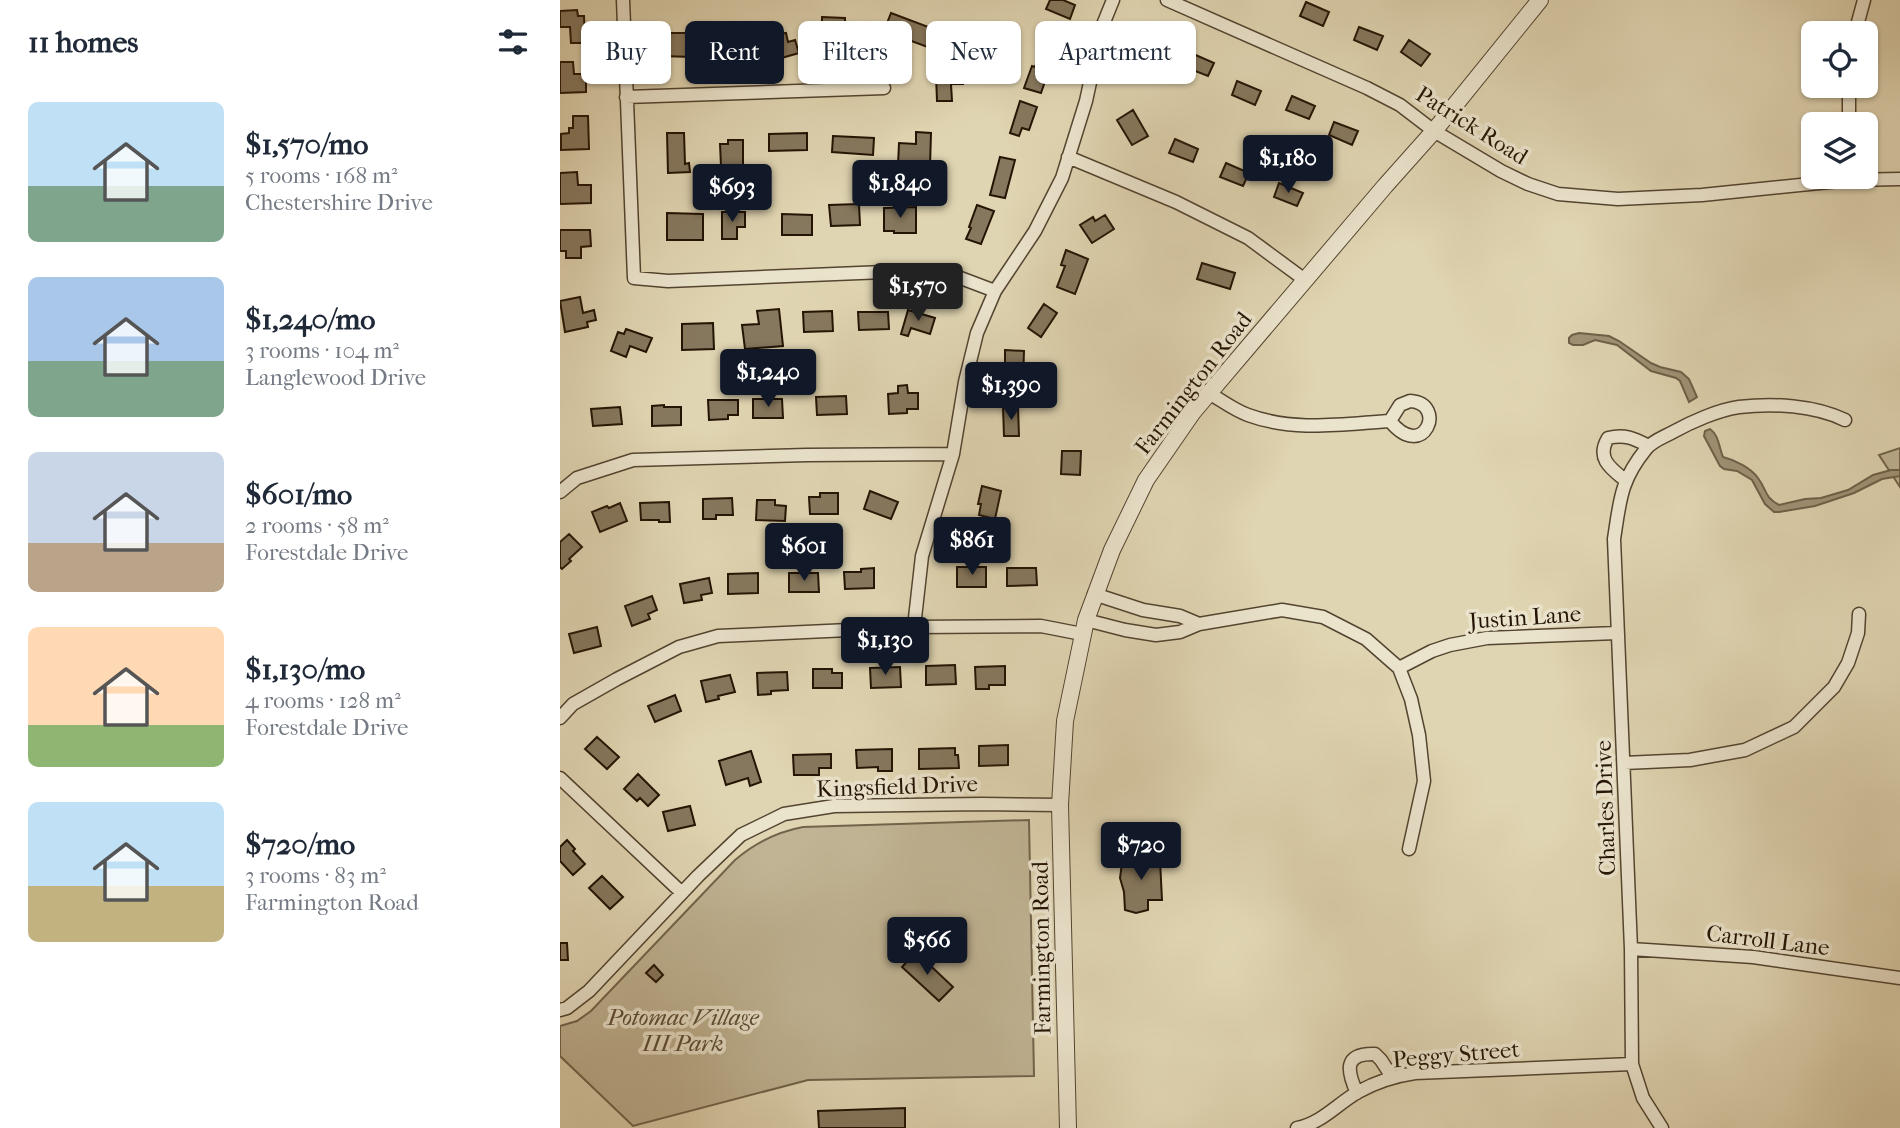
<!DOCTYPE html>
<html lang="en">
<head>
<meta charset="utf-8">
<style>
	:root { --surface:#fff; --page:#f2f2f3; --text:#1f2937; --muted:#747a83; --accent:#111827 }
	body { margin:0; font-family:"IM FELL French Canon",serif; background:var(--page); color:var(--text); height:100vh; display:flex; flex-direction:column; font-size:26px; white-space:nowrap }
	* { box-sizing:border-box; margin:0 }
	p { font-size:23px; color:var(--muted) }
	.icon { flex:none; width:38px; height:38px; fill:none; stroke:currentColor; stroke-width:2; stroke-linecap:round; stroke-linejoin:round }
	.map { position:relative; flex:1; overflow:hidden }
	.panel { display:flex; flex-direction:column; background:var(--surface); width:560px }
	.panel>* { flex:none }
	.hud { position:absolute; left:21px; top:21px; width:665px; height:63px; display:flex; gap:14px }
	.controls { position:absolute; left:1241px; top:21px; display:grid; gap:14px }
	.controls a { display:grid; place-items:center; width:77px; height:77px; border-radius:10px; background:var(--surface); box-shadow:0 2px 5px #0004; font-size:35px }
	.price { position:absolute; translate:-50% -60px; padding:0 16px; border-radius:7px; background:var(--accent); color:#fff; font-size:23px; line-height:46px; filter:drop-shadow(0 2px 4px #0008) }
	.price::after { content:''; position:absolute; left:50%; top:42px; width:21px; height:16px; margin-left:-10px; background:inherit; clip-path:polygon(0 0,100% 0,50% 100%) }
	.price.active { background:#222; color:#fff }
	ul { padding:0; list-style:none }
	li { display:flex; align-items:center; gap:21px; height:175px; padding:0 28px }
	li span { display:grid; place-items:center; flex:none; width:196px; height:140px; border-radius:10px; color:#555 }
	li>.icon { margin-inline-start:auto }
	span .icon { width:84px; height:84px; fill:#fffc; stroke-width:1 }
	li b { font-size:30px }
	h2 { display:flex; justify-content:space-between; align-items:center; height:84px; padding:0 28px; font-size:30px }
	.chip { padding:0 24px; border-radius:10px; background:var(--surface); box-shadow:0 2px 5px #0004; font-size:24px; line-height:63px }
	.chip.active { background:var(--accent); color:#fff }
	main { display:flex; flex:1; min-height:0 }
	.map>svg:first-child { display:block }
</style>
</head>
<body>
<main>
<section class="panel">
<h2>11 homes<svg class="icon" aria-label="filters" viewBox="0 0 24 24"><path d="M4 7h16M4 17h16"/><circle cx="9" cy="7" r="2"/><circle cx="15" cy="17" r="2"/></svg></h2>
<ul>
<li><span style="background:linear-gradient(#bfe0f5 60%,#7fa58c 0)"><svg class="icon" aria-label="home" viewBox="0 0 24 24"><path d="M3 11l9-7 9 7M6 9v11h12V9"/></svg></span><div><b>$1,570/mo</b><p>5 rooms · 168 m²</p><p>Chestershire Drive</p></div></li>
<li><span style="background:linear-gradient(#a9c7e8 60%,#7fa58c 0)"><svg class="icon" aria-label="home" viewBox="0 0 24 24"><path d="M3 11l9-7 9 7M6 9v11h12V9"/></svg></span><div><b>$1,240/mo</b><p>3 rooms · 104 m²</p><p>Langlewood Drive</p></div></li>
<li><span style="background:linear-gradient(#c9d6e8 65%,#b9a48a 0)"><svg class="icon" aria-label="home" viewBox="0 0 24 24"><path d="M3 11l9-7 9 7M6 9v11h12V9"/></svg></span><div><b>$601/mo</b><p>2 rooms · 58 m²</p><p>Forestdale Drive</p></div></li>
<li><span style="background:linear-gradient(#ffd9b3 70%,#8fb573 0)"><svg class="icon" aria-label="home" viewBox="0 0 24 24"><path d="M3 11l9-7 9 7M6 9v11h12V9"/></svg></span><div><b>$1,130/mo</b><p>4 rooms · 128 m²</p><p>Forestdale Drive</p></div></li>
<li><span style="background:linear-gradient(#bfe0f5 60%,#c2b280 0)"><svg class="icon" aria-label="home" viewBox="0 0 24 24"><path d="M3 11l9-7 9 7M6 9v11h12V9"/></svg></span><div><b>$720/mo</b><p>3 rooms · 83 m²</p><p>Farmington Road</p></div></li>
</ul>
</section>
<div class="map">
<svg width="1340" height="1128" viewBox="0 0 1340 1128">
	<rect width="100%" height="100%" fill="#e0d5b2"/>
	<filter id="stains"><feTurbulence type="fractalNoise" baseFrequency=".00286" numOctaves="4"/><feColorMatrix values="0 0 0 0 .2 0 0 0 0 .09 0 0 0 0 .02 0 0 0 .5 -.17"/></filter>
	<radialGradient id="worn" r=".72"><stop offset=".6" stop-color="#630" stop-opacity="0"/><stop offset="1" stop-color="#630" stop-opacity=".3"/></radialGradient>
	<path fill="#c0b494" stroke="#72644c" stroke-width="2" d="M1340,448V487L1319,455Z
		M469,820L474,1076L248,1080L73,1126L0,1056V1026L17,1021L31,1011L175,860C195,843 216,832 243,827Z"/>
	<path fill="#a09377" stroke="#6e6049" stroke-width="2" d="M1019,333L1049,336L1059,341L1091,363L1100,367L1121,372L1129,379L1137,397L1129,402L1120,381L1116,378L1091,371L1057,345L1035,340L1023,345H1013L1009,343V338L1012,335Z
		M1150,429C1159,435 1159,448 1163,457C1175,460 1191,468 1198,478C1207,490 1204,497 1219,505L1245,499L1261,498L1288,490L1313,475L1331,470H1340V476L1322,479L1294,493L1255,506L1219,512H1214L1205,504L1192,480L1177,471L1164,469L1160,466L1144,436L1145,431Z"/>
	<path fill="#86785e" stroke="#241404" stroke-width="2" d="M490,0H503L515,5L510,19L486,9Z
		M746,2L769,12L763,26L740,16Z
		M17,10L18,16H24L25,43H11L10,27H0V11Z
		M331,13L379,31L373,49L324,31Z
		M262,17L285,18V27H295V45H270V34H262Z
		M148,22H179V54H165V43H148Z
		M799,27L823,36L817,50L794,40Z
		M218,29L220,34L226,33L228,42L235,40L239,53L218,59L210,31Z
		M110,33H133L132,57L102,56V43H110Z
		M582,40L606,50L600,64L577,54Z
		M849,40L870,54L861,66L841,52Z
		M631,53L654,63L648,76L625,67Z
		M479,56L492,61L481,93L464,88L472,66L475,67Z
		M0,62H13L14,74H26V92L0,93Z
		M403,67V84H391L392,101H377L376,75L382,74V68Z
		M677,81L701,91L695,105L672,95Z
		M732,96L755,106L749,119L726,110Z
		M460,101L477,107L469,130L462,128L459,136L450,133Z
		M573,110L588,136L572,145L557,120Z
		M13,116H28L29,149L1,150V134L9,133V128H13Z
		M774,122L798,131L792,145L769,135Z
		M356,132L371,133L370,166L338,165L339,143L356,144Z
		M107,133H124L125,164L129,163L130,172L108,173Z
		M247,133V150L209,151V134Z
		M273,136L314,138L313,155L272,152Z
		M615,139L638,149L633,162L609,153Z
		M168,140H183V166H161L160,144H168Z
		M440,157L455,160L445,198L430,195Z
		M666,163L689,173L683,186L660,177Z
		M17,172L18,185H31V203L0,204V173Z
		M719,183L743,193L737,206L714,197Z
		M299,204L300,225L271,226L269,205Z
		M417,205L434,211L421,244L406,239L411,228L409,227Z
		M356,207V233H334V231H324V208Z
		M162,212H185V227H177V239H162Z
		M107,213L143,214V240H107Z
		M222,214L252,215V235H222Z
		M545,215L554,229L532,243L520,225L533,217L535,221Z
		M0,230H30L31,246L21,247V258H6V251H0Z
		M506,250L528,259L515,294L497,287L505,266L501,265Z
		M642,263L675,273L670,289L637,279Z
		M20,297L23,313L34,310L36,320L27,322L28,327L5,332L0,301Z
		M484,304L497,313L481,337L468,328Z
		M219,309L223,346L185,349L182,325L199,324L197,311Z
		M348,310L375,318L370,334L351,328L348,336L341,334Z
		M272,311L273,331L244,332L243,312Z
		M298,312H328L329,329L299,330Z
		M153,323L154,349L122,350V324Z
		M66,329L92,338L86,352L70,346L66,357L51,351L58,332L64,334Z
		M445,350L464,351L463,381L445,380Z
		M347,385L348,393H358V409H347V413L329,414L328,394L338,393V386Z
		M286,396L287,414L257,415L256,397Z
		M193,399H222L223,418H193Z
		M148,400H178V415H168V419L149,420Z
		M104,405V407H121V425L92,426V406Z
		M60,407L62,424L33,426L31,409Z
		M443,407H458L459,436H444Z
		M502,451H521L520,475L501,474Z
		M422,486L441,491L435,519L419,515L421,504H418Z
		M310,491L338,502L331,519L304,509Z
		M260,493H278V514H250L249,497H260Z
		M172,498L173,515H156V519H143V499Z
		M197,500H215V505L226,506L225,521L196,520Z
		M109,502L110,522H99V520H81L80,503Z
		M60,503L67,521L40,532L32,512L47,506L49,508Z
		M9,534L22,547L9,559L11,561L2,569L0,567V542Z
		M397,567H426V587H397Z
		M314,568V588L285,589L284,572H301V569Z
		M447,568H476L477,585L447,586Z
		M198,573V593L168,594V574Z
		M229,573H258L259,592H229Z
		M149,578L152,593L141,595L142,600L124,603L120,584Z
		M92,596L97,610L88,614L90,619L72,626L65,606Z
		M37,627L41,646L14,653L9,634Z
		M395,665L396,684L366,685V666Z
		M445,666V685H429V689H416L415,667Z
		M340,667L341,687L311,688L310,668Z
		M253,669H272V673H282V688H253Z
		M227,672L228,690L211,691V694L198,695L197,673Z
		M170,675L175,692L158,696L159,699L146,702L141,681Z
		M115,695L121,711L95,722L88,706Z
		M37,737L59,757L47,769L25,749Z
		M448,745V765L419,766V746Z
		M395,748V755H398L399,768L359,769V749Z
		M332,749V771H318V767L297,768L296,750Z
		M191,751L201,782L190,786L188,778L166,785L159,761Z
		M271,754V768H259V775H234L233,755Z
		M78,774L99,795L88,806L80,798L77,801L64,789Z
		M130,806L135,825L108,831L103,812Z
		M7,840L15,849L13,851L25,864L13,875L0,861V847Z
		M565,854H588L589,860H600L602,900H588V910L576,913L565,910L564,892L560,878L562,863H565Z
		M42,876L63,897L50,909L29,888Z
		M369,923L377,930L360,947L353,940Z
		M0,943H7L8,960H0Z
		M356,952L393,987L379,1001L342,967Z
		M94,965L103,975L96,982L86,973Z
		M345,1108V1128H259L258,1111Z"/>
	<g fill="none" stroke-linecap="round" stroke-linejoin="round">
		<defs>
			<path id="minor" d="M63,0L74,278L108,281L324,272L390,274L435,291
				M607,0L807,88L840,105L874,131L941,171L968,184L998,194L1058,199L1142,195L1289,180L1340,179
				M1295,33L1304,0
				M66,97L324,88
				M1289,124V86
				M508,157L616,202L688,238L745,280
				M649,393C661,400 674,410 688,415C734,432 782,424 830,421
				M850,401C888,403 864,463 830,421L840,405Z
				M1065,480C1050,468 1036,458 1048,438C1065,434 1073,438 1089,446
				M0,492L17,478L73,460L247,455L393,454
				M534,594L583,610L620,616L639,624
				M526,620L565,630L596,635L620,632L639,624L722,610L763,617L806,639L839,668L851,699L859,735L864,781L849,849
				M354,627L362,556L393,454L405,382L417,333L435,291L475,231L502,178L526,101L542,27L553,0
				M839,668L872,651L890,645L927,638L1057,633
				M0,718L13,704L57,679L119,647L158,636L354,627L481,626L522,634
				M1064,763L1130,760L1185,750L1234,727L1274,687L1288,663L1298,633L1299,614
				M0,778L122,893
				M1071,949L1193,957L1340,978
				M0,1010L7,1008L29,991L138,876L181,835L224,814L274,806L422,804L500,805
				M797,1093C787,1071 783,1053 815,1054L821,1060L832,1077
				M737,1128C762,1123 777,1104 798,1092C816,1082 834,1076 855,1073L1072,1064
				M1102,1128L1083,1098L1072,1064L1071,949L1054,539C1060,501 1060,481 1086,449C1092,441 1104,437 1113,432C1131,422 1158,410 1179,407C1213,403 1254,405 1285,420"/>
			<path id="tertiary" d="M508,1128L500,805L505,721L526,620L552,550L586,480L633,412L825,186L874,131L980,0"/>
		</defs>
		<use href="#minor" stroke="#534430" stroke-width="15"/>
		<use href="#tertiary" stroke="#534430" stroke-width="18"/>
		<use href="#minor" stroke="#ebe4cd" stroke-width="12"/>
		<use href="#tertiary" stroke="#ebe4cd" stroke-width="16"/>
	</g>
	<g text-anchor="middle" stroke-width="7" stroke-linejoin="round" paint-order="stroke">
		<g font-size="23" fill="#241404" stroke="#ebe4cd">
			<text transform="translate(912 125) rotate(32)" y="8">Patrick Road</text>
			<text transform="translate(633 383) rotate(-52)" y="8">Farmington Road</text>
			<text transform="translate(965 617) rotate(-4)" y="8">Justin Lane</text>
			<text transform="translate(337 786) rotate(-2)" y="8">Kingsfield Drive</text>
			<text transform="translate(1045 808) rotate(-92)" y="8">Charles Drive</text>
			<text transform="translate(1208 940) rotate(7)" y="8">Carroll Lane</text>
			<text transform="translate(481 948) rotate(-91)" y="8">Farmington Road</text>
			<text transform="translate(896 1054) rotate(-5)" y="8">Peggy Street</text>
		</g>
		<g font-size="23" font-style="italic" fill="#5b4c36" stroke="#ebe4cd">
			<text x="123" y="1025">Potomac Village<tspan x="123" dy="26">III Park</tspan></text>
		</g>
	</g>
	<rect width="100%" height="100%" filter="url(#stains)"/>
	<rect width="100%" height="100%" fill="url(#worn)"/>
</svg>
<div class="controls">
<a><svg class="icon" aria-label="locate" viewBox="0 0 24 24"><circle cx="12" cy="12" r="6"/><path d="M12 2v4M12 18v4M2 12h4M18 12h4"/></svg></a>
<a><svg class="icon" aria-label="layers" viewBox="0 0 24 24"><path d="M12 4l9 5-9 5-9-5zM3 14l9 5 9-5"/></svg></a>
</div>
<b class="price" style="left:728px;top:195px">$1,180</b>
<b class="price" style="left:340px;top:220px">$1,840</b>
<b class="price" style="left:172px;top:224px">$693</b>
<b class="price active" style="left:358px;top:323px">$1,570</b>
<b class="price" style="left:208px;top:409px">$1,240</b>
<b class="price" style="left:451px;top:422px">$1,390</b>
<b class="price" style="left:412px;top:577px">$861</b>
<b class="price" style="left:244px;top:583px">$601</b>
<b class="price" style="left:325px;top:677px">$1,130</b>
<b class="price" style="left:581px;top:882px">$720</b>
<b class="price" style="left:367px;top:977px">$566</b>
<div class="hud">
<a class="chip">Buy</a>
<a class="chip active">Rent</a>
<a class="chip">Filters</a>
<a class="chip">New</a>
<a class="chip">Apartment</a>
</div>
</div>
</main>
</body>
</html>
